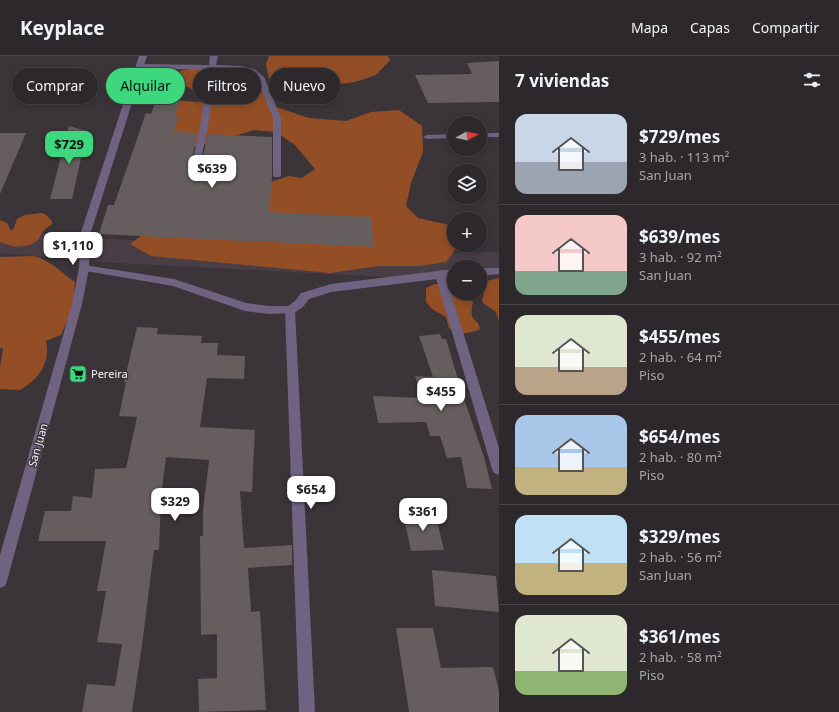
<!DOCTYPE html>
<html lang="es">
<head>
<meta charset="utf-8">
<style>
	:root { --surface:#2c282b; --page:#383437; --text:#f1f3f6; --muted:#a6a6a9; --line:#484447; --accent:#3dd77d }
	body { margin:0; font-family:"Noto Sans",sans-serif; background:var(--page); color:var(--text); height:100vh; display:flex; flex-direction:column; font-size:15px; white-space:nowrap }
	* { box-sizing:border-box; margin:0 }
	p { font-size:13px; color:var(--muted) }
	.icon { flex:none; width:22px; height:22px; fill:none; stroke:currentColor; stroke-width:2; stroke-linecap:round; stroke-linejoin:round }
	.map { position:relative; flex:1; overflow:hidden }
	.panel { display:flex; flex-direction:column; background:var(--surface); width:340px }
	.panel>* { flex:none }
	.hud { position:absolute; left:12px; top:12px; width:380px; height:36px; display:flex; gap:8px }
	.needle { width:26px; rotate:82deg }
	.buttons { position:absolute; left:447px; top:60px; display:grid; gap:8px }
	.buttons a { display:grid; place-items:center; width:40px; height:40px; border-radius:50%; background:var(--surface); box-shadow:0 2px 10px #0003,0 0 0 1px var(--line); font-size:20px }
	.price { position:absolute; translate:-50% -34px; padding:0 9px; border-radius:8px; background:#fff; color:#222; font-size:13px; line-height:26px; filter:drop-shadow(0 1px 2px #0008) }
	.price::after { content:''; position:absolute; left:50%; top:24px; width:12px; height:9px; margin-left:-6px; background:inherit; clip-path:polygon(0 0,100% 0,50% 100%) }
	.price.selected { background:var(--accent); color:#111 }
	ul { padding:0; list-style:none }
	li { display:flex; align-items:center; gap:12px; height:100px; padding:0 16px }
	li+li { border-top:1px solid var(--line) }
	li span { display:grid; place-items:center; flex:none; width:112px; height:80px; border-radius:12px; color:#555 }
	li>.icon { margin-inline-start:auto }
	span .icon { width:48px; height:48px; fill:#fffc; stroke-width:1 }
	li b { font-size:17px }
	h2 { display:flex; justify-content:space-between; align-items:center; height:48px; padding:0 16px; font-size:17px }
	.tag { padding:0 14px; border-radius:18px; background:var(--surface); box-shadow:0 2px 10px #0003,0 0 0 1px var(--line); font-size:14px; line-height:36px }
	.tag.selected { background:var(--accent); color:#111 }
	header { display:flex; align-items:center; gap:24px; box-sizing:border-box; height:56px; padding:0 20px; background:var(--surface); border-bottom:1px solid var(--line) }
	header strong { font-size:19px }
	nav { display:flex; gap:22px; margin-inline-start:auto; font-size:14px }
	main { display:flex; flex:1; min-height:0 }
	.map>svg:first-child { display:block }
</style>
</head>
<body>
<header>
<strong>Keyplace</strong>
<nav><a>Mapa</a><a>Capas</a><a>Compartir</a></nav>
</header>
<main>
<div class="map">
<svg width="499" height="656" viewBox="0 0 499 656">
	<rect width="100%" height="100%" fill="#3b3539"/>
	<path fill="#4a3e46" d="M0,174L111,183L401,199L499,196V219L480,220V211H454V221L406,222L101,206L0,197Z"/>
	<path fill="#944e25" d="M269,0H388L390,4L376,19L355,26L332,29H280L269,23L266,8Z
		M194,12H230L251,22L276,51L309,62L346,65L371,56L399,54L422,70L423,96L411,127L406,150L418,162L449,169L454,179L455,194L446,206L419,210H379L330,217L151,200L130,188L148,175L262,165L261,129L289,120L302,122L315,113L295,89L276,76L254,74L215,86L186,93L156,89L171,44L199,46L227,44L225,32L213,31L198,38L176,23L180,15Z
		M41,157L45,158L52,165V168L43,175L38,184L30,189L15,191L0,186V164L7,167L11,175L14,172L17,163L25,159Z
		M33,200C50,203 61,217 75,226L73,252L61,279L46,285C51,307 38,324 20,334L0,333V312L3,292H0V201Z
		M499,222V266L496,256L483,247L482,244L487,225Z
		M435,228H445L454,231V237C464,237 469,236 473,246C468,269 478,260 480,273C469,278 459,279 449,272L446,261L432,253L426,246V232Z"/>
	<path fill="#655d5e" d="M499,5V46L428,47L415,19L472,18L467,7Z
		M164,22L187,23L175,59H179L174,76L197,77L190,113L195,116L200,112L208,78L272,81V120L269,156L371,161L374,191L99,178L108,149H114L146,57L151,58Z
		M69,70L87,75L72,143H50Z
		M0,77H26L0,138Z
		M137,271L158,272L157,278L202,280L201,287H218L217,299L245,300L244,323L207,322L200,371L255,374L252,436L240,435L244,492L292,489V509L248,512L251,556L260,555L266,654L199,656L198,623L217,622V578L201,579L200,480H203V455L209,404L166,401L161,441L159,494H154L142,589L132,656H82L87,628L115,630L122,588L97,586L106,535H97L106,485H38L45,455H71L73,440L92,442L95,413L126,412L137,361L119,360L126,326H124Z
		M440,278L442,283H446L464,343L484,401L492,433L467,432L461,401L447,402L440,380H430L426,366L378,367L373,340L422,342L415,320L433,321L419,280Z
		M435,456L444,494L411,495L403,457Z
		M432,514L496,520L499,556L435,550Z
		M396,572H433L441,612L493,611L499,635V656H409Z"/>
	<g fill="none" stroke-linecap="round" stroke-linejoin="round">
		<path fill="#6f6381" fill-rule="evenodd" d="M210,0H218L216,9L241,10L254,13L264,21L281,62V119L280,121H274L273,119V62L257,22L248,17L241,14H216L208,71L199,112L195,115L191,112L200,71L208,14L140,12L136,10L140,8L209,9Z
			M480,77H499V81H480Z
			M454,78V82L427,83L423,81L427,79Z
			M84,209L174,223L246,247L269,250H288L295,245L301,237L331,228L454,213V221L331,236L309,243L303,251L294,257L269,258L245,255L173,230L80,214L79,212L80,210Z
			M480,212H499V218L480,220Z"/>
		<path fill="#6f6381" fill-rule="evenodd" d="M139,0H147L90,179L89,212L82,248L7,525L5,530L0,532V499L72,248L79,212L80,179Z
			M440,214L444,216L445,218L499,392V419L494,417L492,413L435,218L436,216Z
			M290,250L294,251L295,254L315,656H299L285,254L286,251Z"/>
	</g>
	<defs>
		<symbol id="supermarket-square" viewBox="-11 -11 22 22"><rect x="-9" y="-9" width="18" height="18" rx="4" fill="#3dd77d" stroke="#3b3539"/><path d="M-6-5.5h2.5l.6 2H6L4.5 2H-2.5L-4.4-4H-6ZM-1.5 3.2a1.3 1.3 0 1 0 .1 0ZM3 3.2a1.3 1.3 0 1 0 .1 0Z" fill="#111"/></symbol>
	</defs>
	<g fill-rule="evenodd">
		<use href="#supermarket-square" x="68" y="308" width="20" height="20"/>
	</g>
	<g text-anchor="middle" stroke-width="3" stroke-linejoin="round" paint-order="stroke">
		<g font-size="11" fill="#f7f3f6" stroke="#3b3539" text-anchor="start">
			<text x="91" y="322">Pereira</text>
		</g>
		<g font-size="11" fill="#f7f3f6" stroke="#3b3539">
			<text transform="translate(38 389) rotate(-74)" y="4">San Juan</text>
		</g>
	</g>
</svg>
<div class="buttons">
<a><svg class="needle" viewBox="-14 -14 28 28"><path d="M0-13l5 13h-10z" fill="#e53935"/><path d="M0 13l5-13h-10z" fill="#a6a6a9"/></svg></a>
<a><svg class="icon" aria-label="layers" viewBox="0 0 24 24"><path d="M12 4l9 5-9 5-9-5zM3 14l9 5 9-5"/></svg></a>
<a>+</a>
<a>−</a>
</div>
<b class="price selected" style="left:69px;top:109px">$729</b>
<b class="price" style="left:212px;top:133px">$639</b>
<b class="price" style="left:73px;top:210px">$1,110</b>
<b class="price" style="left:441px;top:356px">$455</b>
<b class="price" style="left:311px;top:454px">$654</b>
<b class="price" style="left:175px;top:466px">$329</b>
<b class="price" style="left:423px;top:476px">$361</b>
<div class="hud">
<a class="tag">Comprar</a>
<a class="tag selected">Alquilar</a>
<a class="tag">Filtros</a>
<a class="tag">Nuevo</a>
</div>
</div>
<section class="panel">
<h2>7 viviendas<svg class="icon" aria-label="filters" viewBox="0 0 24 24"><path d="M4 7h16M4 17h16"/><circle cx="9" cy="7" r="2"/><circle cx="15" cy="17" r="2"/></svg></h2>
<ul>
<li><span style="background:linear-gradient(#c9d6e8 60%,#9aa5b1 0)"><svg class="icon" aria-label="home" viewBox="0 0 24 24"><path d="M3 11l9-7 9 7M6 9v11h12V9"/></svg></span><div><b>$729/mes</b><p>3 hab. · 113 m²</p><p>San Juan</p></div></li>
<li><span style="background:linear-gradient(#f6c9c9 70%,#7fa58c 0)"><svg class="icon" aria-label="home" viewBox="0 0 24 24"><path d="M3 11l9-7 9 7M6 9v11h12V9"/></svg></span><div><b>$639/mes</b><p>3 hab. · 92 m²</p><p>San Juan</p></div></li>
<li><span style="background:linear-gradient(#dfe7d0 65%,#b9a48a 0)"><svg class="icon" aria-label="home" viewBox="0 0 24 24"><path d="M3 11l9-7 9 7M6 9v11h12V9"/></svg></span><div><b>$455/mes</b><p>2 hab. · 64 m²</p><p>Piso</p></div></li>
<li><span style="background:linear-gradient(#a9c7e8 65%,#c2b280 0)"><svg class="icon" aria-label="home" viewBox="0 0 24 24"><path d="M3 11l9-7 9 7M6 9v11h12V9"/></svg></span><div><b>$654/mes</b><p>2 hab. · 80 m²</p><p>Piso</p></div></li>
<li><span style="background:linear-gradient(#bfe0f5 60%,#c2b280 0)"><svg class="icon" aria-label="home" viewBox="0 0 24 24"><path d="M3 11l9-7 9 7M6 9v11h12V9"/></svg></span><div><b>$329/mes</b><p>2 hab. · 56 m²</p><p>San Juan</p></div></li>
<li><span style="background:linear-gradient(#dfe7d0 70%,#8fb573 0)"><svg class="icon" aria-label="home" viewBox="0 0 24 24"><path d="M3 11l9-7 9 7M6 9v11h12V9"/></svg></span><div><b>$361/mes</b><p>2 hab. · 58 m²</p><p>Piso</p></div></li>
</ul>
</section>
</main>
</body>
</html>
